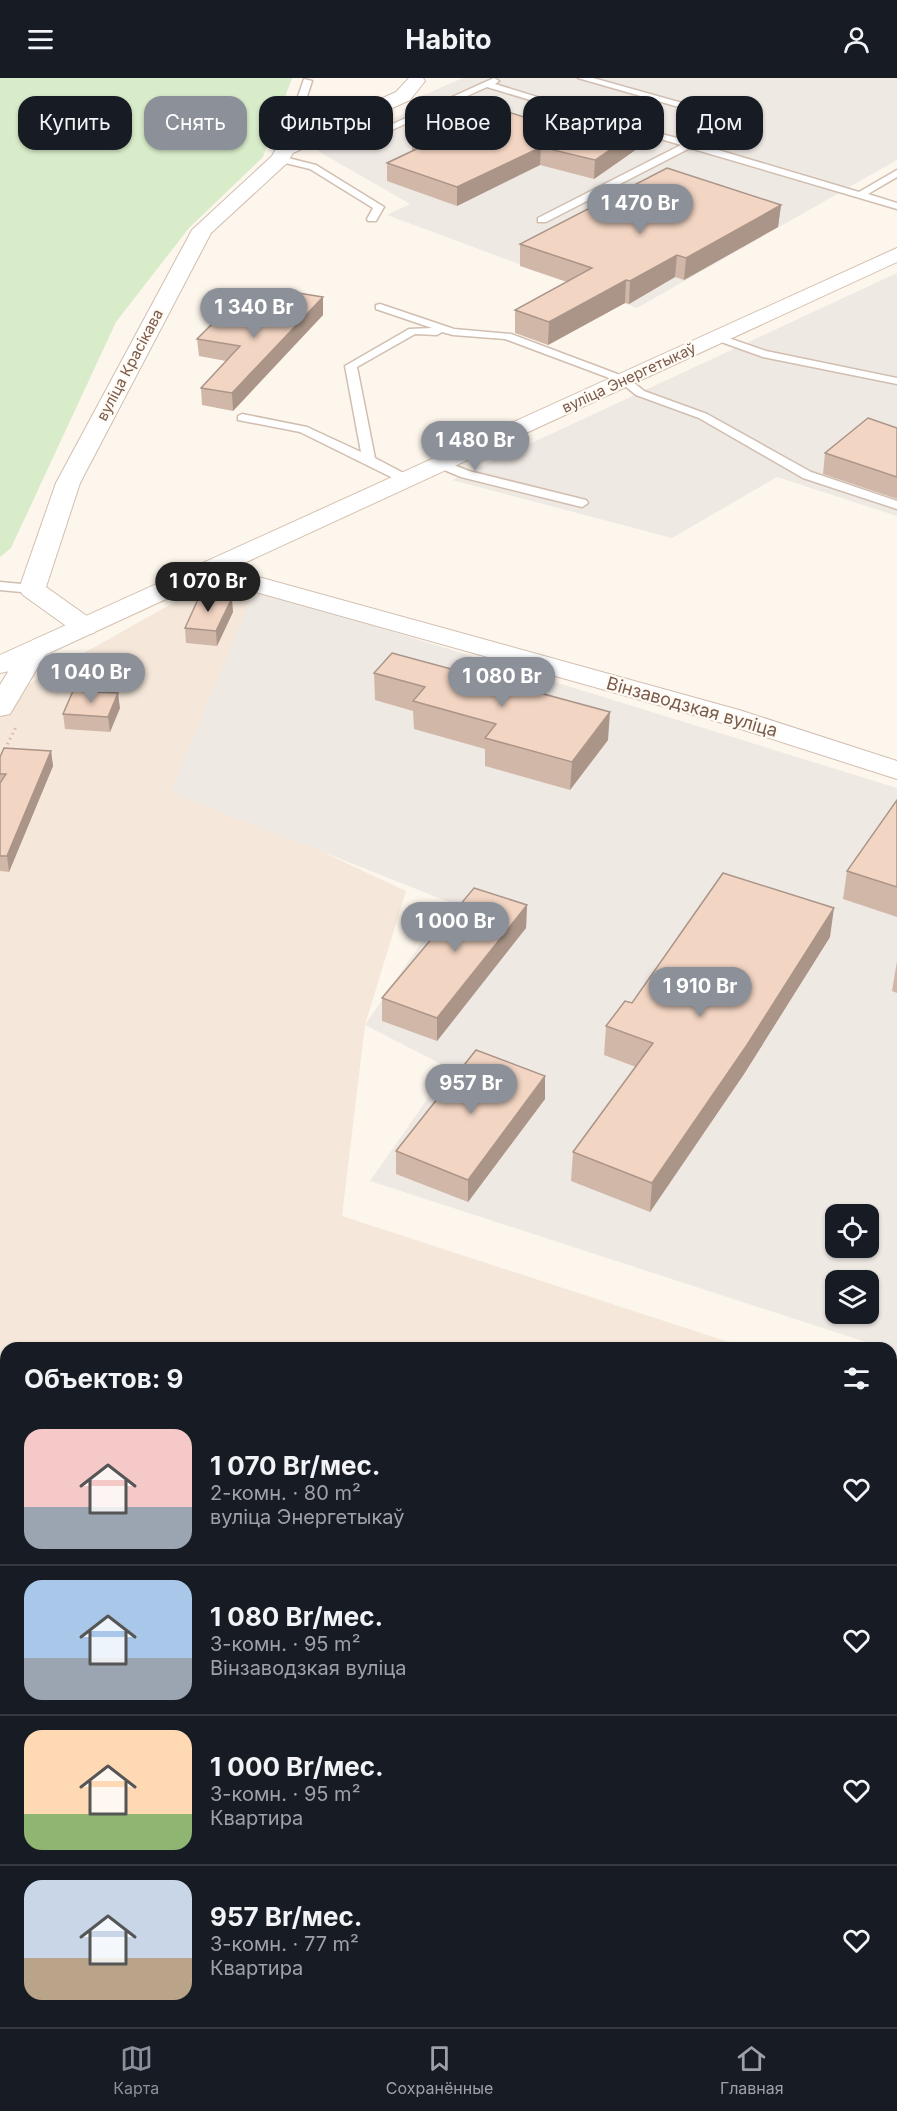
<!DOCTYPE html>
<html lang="ru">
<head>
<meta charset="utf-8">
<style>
	:root { --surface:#171b24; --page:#20242c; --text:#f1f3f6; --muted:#9ea1a6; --line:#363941; --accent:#8c9099 }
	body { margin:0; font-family:Inter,sans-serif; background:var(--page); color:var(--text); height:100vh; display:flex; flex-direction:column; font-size:22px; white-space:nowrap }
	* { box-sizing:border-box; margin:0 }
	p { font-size:20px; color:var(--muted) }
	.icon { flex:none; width:33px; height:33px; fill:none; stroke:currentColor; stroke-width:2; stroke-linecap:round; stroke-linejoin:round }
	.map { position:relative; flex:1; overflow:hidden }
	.panel { position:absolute; left:0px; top:1264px; width:897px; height:686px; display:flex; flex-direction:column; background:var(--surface); border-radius:18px 18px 0 0; box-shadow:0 2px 4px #0004 }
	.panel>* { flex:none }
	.banner { position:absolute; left:18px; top:18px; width:861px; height:54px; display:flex; gap:12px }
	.buttons { position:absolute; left:825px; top:1126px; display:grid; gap:12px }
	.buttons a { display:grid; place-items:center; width:54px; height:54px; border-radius:12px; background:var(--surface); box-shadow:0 2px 4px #0004; font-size:30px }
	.price { position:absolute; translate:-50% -51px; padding:0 14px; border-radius:21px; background:var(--accent); color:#fff; font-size:20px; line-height:39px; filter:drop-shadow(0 2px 3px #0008) }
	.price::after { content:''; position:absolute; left:50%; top:36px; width:18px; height:14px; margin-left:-9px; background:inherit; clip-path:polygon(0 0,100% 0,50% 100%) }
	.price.current { background:#222; color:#fff }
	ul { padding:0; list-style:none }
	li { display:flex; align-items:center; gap:18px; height:150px; padding:0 24px }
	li+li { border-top:2px solid var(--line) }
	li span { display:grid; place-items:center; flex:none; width:168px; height:120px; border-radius:18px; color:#555 }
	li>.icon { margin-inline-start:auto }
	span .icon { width:72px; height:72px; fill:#fffc; stroke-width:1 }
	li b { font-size:26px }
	h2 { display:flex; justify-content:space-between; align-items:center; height:72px; padding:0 24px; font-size:26px }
	.pill { padding:0 21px; border-radius:18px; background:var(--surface); box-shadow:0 2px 4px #0004; font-size:21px; line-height:54px }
	.pill.current { background:var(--accent); color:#fff }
	header { display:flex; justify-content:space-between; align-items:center; height:78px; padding:0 24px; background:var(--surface); font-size:27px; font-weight:700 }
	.menu { display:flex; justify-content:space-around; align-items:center; height:84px; border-top:2px solid var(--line); background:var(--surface); font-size:16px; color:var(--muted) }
	.menu a { display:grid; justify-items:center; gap:3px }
	.menu .current { color:var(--accent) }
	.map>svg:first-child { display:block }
</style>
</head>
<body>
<header><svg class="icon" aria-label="menu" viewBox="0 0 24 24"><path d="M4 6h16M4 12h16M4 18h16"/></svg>Habito<svg class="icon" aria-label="person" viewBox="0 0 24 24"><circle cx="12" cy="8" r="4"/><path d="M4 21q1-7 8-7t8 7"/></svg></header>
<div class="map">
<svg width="897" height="1949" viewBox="0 0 897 1949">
	<rect width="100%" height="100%" fill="#fdf6ec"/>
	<path fill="#f5e8da" d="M205,507L267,525L177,706L406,813L365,947L342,1138L747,1270H6V1944H891V1318L897,1319V1949H0V622Z"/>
	<path fill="#efe9e4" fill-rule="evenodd" d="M463,0H897V82L637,230L387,137L410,126L318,73L428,25L417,20Z
		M897,195V438L777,399L672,460L452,402Z
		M255,511L897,710V1275L891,1270H884L370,1103L449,990L365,947L449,824L171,714ZM836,1137H868V1170H836ZM836,1203H868V1236H836Z"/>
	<path fill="#d8ecc9" d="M0,0H292L263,79L189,150L116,244L11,470L0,479Z"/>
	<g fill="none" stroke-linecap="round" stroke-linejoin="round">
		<defs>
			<path id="lane" d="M494,0L499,3L495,6L608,41L600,43L487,9L383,56L375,54Z
				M578,0H593L732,39L734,41L728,50L698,66L859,114L897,92V99L868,116L897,125V131L690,70L546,144H538V140L681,67L624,50V46L688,63L721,46L724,42Z
				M304,1L312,3L290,71L282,73L280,71Z
				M280,78L316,87L384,129L376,143H368L367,141L373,130L310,91L277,83L275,81Z
				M380,226L454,251L511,256L628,300L644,313L707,336L811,394L897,423V431L803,400L699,340L636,317L620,304L505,261L453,257L442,254L437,257L415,256L357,289L375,380L411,399V405H403L300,354L238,342V338L242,336L307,349L361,374L345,288L409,251L432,250L376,231V227Z
				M717,256L766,273L897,300V306L763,279L713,261V257Z
				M441,382L469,393L586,422L588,425L582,429L461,399L437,389V383Z
				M0,504L32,507L38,511L32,515L0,512Z"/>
			<path id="street" d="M409,0H423L425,3L410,22L293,75L287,85L211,155L80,405L46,509L94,543L98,549L94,555L85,557L76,555L23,517L19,511L56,405L192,152L272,78L278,67L396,14Z
				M208,485L739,632L897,683V701L719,644L199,498L195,493L199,488Z
				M35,564L45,566L48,572L10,636L0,638V607L25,566Z"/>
			<path id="secondary" d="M897,170V184L10,593L0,595V577Z"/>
		</defs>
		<use href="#lane" stroke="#d1beb0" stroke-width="3"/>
		<use href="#street" stroke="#d1beb0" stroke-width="2"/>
		<use href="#secondary" stroke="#d6c0b0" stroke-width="2"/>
		<path stroke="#d9b8a5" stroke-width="3" stroke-dasharray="1.5 4" stroke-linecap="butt" d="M0,681L16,649"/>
		<use href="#lane" fill="#fff" fill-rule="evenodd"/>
		<use href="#street" fill="#fff" fill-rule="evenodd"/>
		<use href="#secondary" fill="#fff" fill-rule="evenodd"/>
	</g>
	<path fill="#d1b7a8" d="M648,46L647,64L594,101L540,87L457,128L387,103V85L412,73V61L559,50Z
		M781,127L778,149L684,202L675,199L629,226L625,225L548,267L515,255V232L567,204L520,188V166Z
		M323,219V237L233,333L202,327L201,310L226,283L199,278L197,261L264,243Z
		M897,350V421L823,396L825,375Z
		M233,534L217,568L186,565L185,550Z
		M374,595L608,662L570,712L485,688V671L414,651L413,633L375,622Z
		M120,630L110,654L65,651L63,636Z
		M51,673L53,688L9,794L0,793V679Z
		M897,722V839L843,821L847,793Z
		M527,827L526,850L437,963L382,943V920Z
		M830,859L744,996L650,1134L571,1103L573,1074L636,989L604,977L606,948L632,925Z
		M897,883V915L892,913Z
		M545,1021L468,1124L396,1096V1073Z
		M891,1464L897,1465V1540L891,1539Z"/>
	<path fill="#aa9588" d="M648,46L647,64L594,101L595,82Z
		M541,69L540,87L457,128V109Z
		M781,127L778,149L684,202L686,180Z
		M677,177L675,199L629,226L630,203Z
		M626,202L625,225L548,267L549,244Z
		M323,219V237L233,333L232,315Z
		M232,520L233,534L217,568L216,553Z
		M118,615L120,630L110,654L108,639Z
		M610,634L608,662L570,712L572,684Z
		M51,673L53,688L9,794L7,778Z
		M527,827L526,850L437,963V940Z
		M834,830L830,859L744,996L650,1134L652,1105Z
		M545,998V1021L468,1124V1102Z"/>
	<path fill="#f3d5c3" stroke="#aa9588" stroke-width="1.5" d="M486,27L559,50L587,32L648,46L595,82L541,69L457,109L387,85L427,66L412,61Z
		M667,90L781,127L686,180L677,177L630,203L626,202L549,244L515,232L592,190L520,166Z
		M292,214L323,219L232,315L201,310L240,268L197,261L222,236L264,243Z
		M868,340L897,350V399L825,375Z
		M200,517L232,520L216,553L185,550Z
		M392,575L610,634L572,684L485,660L496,646L413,623L425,609L374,595Z
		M73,613L118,615L108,639L63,636Z
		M4,670L51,673L7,778H0V705L6,696H0V679Z
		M897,722V809L847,793Z
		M723,795L834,830L747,967L652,1105L573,1074L653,965L606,948L625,923L632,925Z
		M474,810L527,827L437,940L382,920Z
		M476,972L545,998L468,1102L396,1073Z
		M891,1464L897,1465V1524L891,1523Z"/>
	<g text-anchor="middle" stroke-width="4.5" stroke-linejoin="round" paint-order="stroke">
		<g font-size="15" fill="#7a5c4d" stroke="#fffaf3">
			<text transform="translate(130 287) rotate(-62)" y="5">вуліца Красікава</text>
			<text transform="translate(629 300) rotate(-25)" y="5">вуліца Энергетыкаў</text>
		</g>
		<g font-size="18" fill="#7a5c4d" stroke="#fffaf3">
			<text transform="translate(692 629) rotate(16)" y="6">Вінзаводзкая вуліца</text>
		</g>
	</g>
</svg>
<div class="buttons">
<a><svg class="icon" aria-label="locate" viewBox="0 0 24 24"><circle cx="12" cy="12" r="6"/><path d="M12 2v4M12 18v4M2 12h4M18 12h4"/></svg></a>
<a><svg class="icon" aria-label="layers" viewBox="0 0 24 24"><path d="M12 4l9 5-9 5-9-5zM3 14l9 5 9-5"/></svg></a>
</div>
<b class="price" style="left:640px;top:157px">1 470 Br</b>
<b class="price" style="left:254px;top:261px">1 340 Br</b>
<b class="price" style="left:475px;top:394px">1 480 Br</b>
<b class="price current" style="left:208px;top:535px">1 070 Br</b>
<b class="price" style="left:91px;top:626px">1 040 Br</b>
<b class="price" style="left:502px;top:630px">1 080 Br</b>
<b class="price" style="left:455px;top:875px">1 000 Br</b>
<b class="price" style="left:700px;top:940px">1 910 Br</b>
<b class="price" style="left:471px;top:1037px">957 Br</b>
<div class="banner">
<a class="pill">Купить</a>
<a class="pill current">Снять</a>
<a class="pill">Фильтры</a>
<a class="pill">Новое</a>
<a class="pill">Квартира</a>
<a class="pill">Дом</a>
</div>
<section class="panel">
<h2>Объектов: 9<svg class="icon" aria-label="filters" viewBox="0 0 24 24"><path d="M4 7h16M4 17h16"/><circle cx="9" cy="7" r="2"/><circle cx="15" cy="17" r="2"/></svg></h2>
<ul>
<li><span style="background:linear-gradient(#f6c9c9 65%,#9aa5b1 0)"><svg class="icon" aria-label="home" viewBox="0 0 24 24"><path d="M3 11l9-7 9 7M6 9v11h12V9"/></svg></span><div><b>1 070 Br/мес.</b><p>2-комн. · 80 m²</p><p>вуліца Энергетыкаў</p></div><svg class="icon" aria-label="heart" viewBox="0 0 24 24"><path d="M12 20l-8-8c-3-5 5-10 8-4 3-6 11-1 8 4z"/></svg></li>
<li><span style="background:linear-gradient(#a9c7e8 65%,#9aa5b1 0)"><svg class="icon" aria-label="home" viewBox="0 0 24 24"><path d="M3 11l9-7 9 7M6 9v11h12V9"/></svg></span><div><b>1 080 Br/мес.</b><p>3-комн. · 95 m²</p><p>Вінзаводзкая вуліца</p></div><svg class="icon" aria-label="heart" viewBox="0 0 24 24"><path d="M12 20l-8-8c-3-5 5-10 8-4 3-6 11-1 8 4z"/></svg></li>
<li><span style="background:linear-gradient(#ffd9b3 70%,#8fb573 0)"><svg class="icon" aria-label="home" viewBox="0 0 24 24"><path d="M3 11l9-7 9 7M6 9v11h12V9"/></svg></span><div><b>1 000 Br/мес.</b><p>3-комн. · 95 m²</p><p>Квартира</p></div><svg class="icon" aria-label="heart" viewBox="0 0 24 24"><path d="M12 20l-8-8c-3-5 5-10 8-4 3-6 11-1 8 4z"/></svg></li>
<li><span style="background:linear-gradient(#c9d6e8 65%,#b9a48a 0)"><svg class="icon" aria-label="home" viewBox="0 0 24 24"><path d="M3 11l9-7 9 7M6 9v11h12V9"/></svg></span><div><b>957 Br/мес.</b><p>3-комн. · 77 m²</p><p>Квартира</p></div><svg class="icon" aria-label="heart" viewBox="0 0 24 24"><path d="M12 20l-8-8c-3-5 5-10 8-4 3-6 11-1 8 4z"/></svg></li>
</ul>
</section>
</div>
<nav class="menu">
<a class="current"><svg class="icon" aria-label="map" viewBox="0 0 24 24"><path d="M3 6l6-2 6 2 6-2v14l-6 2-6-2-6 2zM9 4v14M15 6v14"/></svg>Карта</a>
<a><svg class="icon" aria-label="saved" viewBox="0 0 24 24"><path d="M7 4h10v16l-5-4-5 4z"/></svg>Сохранённые</a>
<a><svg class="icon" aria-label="home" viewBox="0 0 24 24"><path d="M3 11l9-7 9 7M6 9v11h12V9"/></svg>Главная</a>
</nav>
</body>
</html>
